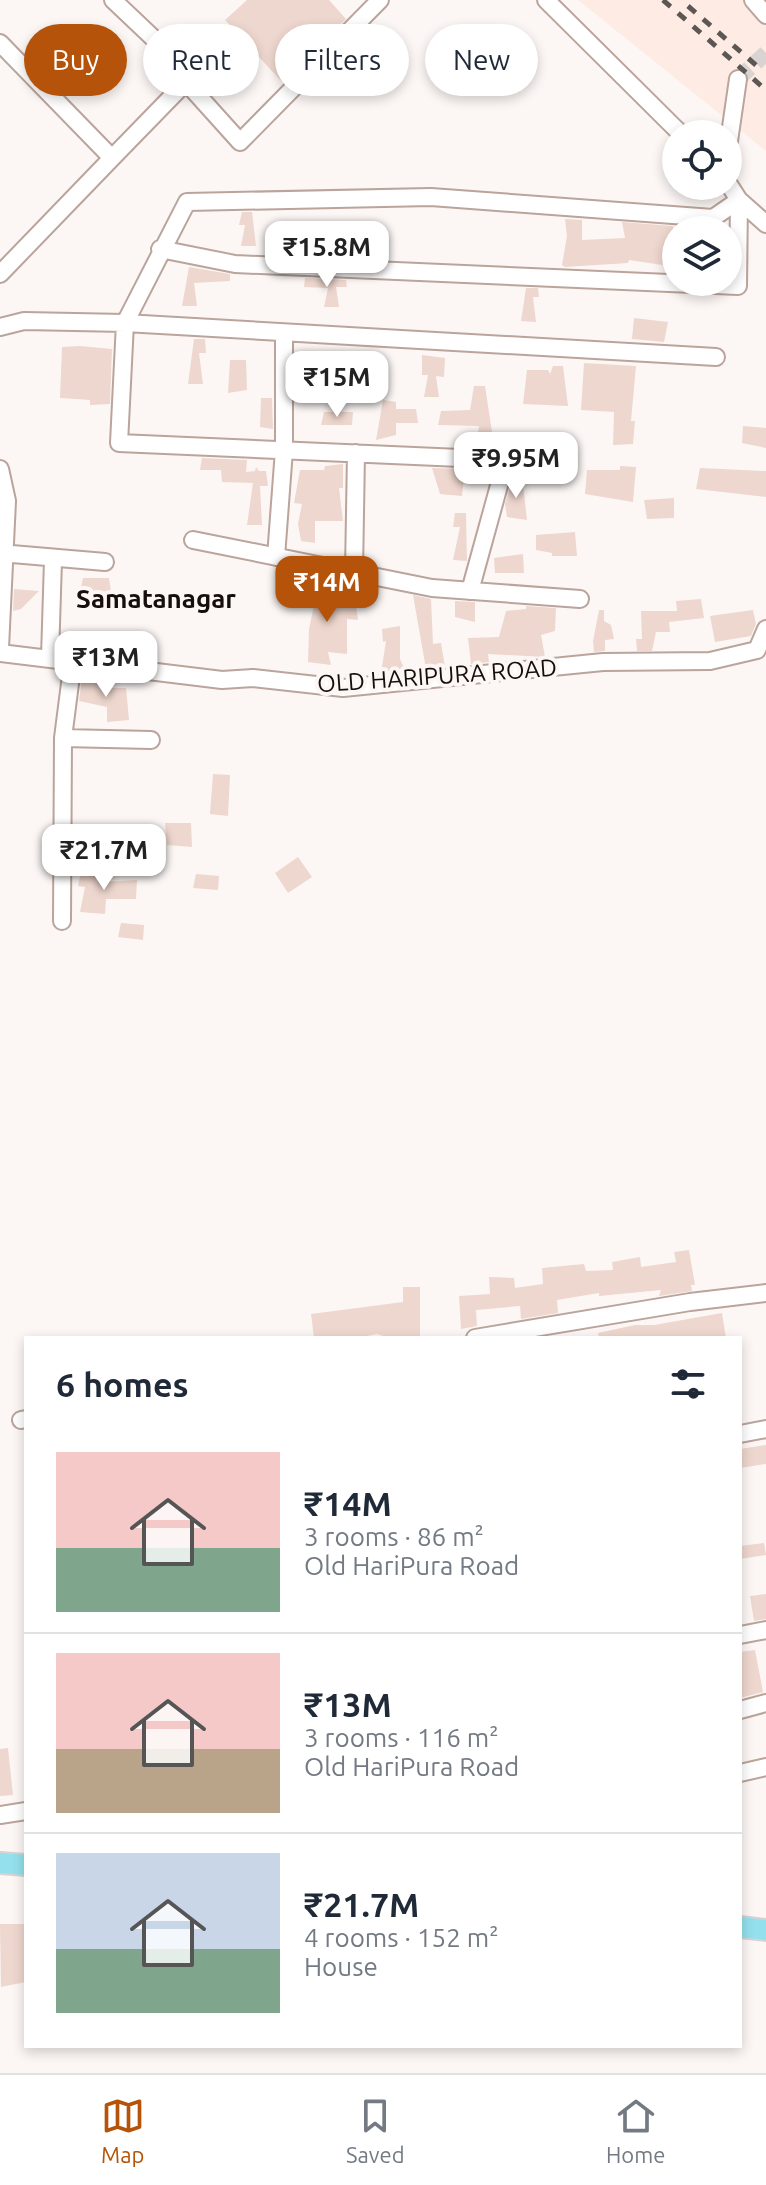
<!DOCTYPE html>
<html lang="en">
<head>
<meta charset="utf-8">
<style>
	:root { --surface:#fff; --page:#f2f2f3; --text:#1f2937; --muted:#747a83; --line:#e0e1e3; --accent:#b45309 }
	body { margin:0; font-family:Ubuntu,sans-serif; background:var(--page); color:var(--text); height:100vh; display:flex; flex-direction:column; font-size:30px; white-space:nowrap }
	* { box-sizing:border-box; margin:0 }
	p { font-size:26px; color:var(--muted) }
	.icon { flex:none; width:44px; height:44px; fill:none; stroke:currentColor; stroke-width:2; stroke-linecap:round; stroke-linejoin:round }
	.map { position:relative; flex:1; overflow:hidden }
	.sheet { position:absolute; left:24px; top:1336px; width:718px; height:712px; display:flex; flex-direction:column; background:var(--surface); border-radius:0px; box-shadow:0 4px 12px #0003 }
	.sheet>* { flex:none }
	.guide { position:absolute; left:24px; top:24px; width:718px; height:72px; display:flex; gap:16px }
	.controls { position:absolute; left:662px; top:120px; display:grid; gap:16px }
	.controls a { display:grid; place-items:center; width:80px; height:80px; border-radius:50%; background:var(--surface); box-shadow:0 4px 12px #0003; font-size:40px }
	.price { position:absolute; translate:-50% -68px; padding:0 18px; border-radius:16px; background:#fff; color:#222; font-size:26px; line-height:52px; filter:drop-shadow(0 2px 4px #0008) }
	.price::after { content:''; position:absolute; left:50%; top:48px; width:24px; height:18px; margin-left:-12px; background:inherit; clip-path:polygon(0 0,100% 0,50% 100%) }
	.price.active { background:var(--accent); color:#fff }
	ul { padding:0; list-style:none }
	li { display:flex; align-items:center; gap:24px; height:200px; padding:0 32px }
	li+li { border-top:2px solid var(--line) }
	li span { display:grid; place-items:center; flex:none; width:224px; height:160px; border-radius:0px; color:#555 }
	li>.icon { margin-inline-start:auto }
	span .icon { width:96px; height:96px; fill:#fffc; stroke-width:1 }
	li b { font-size:34px }
	h2 { display:flex; justify-content:space-between; align-items:center; height:96px; padding:0 32px; font-size:34px }
	.pill { padding:0 28px; border-radius:36px; background:var(--surface); box-shadow:0 4px 12px #0003; font-size:28px; line-height:72px }
	.pill.active { background:var(--accent); color:#fff }
	.tab-bar { display:flex; justify-content:space-around; align-items:center; height:112px; border-top:2px solid var(--line); background:var(--surface); font-size:22px; color:var(--muted) }
	.tab-bar a { display:grid; justify-items:center; gap:4px }
	.tab-bar .active { color:var(--accent) }
	.map>svg:first-child { display:block }
</style>
</head>
<body>
<div class="map">
<svg width="766" height="2073" viewBox="0 0 766 2073">
	<rect width="100%" height="100%" fill="#fcf7f5"/>
	<path fill="#feece4" d="M578,0H766V151Z"/>
	<path fill="#eed7ce" d="M247,0H329L346,19L282,82L225,20Z
		M242,212H252L256,246H241L245,225H239Z
		M565,219L582,220V240L625,238L622,222L673,226L676,267L629,260L628,263L565,267L562,265L567,236Z
		M349,230L387,232L389,246L346,244Z
		M189,267L230,274V281L194,283L197,306H182Z
		M305,278L346,280L347,287H336L339,307H324L328,288L304,287Z
		M526,288H538L539,297H533L536,322L521,321Z
		M634,318L668,322L664,342L632,339Z
		M194,339H205L206,353H199L203,384H188Z
		M80,346L112,349L110,404L90,405V400L60,398L62,347Z
		M422,355L445,358L444,377L436,376L439,397H424L428,375H422Z
		M230,360H246L247,390L228,393Z
		M584,363L636,366L631,421H635L633,444L613,445L614,412L581,410Z
		M553,366H563L568,406L523,404L527,370H548L550,374Z
		M321,373H339L341,391L325,393Z
		M474,386H485L492,432H478L479,426L438,425L441,411L470,410Z
		M261,398H272L273,429L260,427Z
		M383,400L396,402V409H416L418,423H396V435L376,440Z
		M324,412H353L352,425H321Z
		M743,426L766,428V448L742,443Z
		M202,458L247,460L246,472L255,471L256,467L259,471H266L268,486H260L262,525H247L253,483L222,482L221,470H200Z
		M343,464V488H339L343,521H315V543L301,541L298,524L302,504L294,503L300,470H324L325,466Z
		M620,466L636,467L633,502L585,494L587,470H620Z
		M432,468L465,469L462,496L440,494Z
		M700,468L766,471V497L696,489Z
		M513,476H522L527,520L507,517L505,504Z
		M674,498V518L647,519L644,500Z
		M455,513H466L467,561L453,560L460,527H453Z
		M575,532L577,556H552V553L536,550V535Z
		M523,554L524,573H495L494,558Z
		M309,575L326,578L329,605H356L358,620L347,619V654L328,652L331,665L308,662L309,629L317,591L308,590Z
		M83,578H109L111,592H80Z
		M14,589L39,591L21,609L13,611Z
		M413,595L431,599L433,644L441,643L445,667L426,669Z
		M701,599L704,618L669,622L670,632H656L652,651H637L636,639H642L641,611H677L676,601Z
		M455,601L475,602V622L455,617Z
		M526,606L556,608L555,631L541,635L545,657L488,654L489,662L471,664L468,638L499,637L506,611L526,609Z
		M599,610H604V621L611,625L614,639L605,640V651L594,652L593,641Z
		M753,610L756,624L751,636L715,642L710,616Z
		M400,626V659L404,668L381,673L386,641L383,642L382,629Z
		M82,678H100L99,688H126L129,720L107,722V707L79,701Z
		M213,774L230,775L228,816L210,814Z
		M165,823H191L192,847L167,845Z
		M298,857L312,877L288,893L275,873Z
		M81,872L104,874V882L137,880L136,899H106L105,914L80,912L85,887L78,886Z
		M196,874L219,876L218,890L193,888Z
		M121,923L144,925L143,940L118,937Z
		M689,1250L695,1285H691L692,1291L659,1296L661,1290L599,1296V1293L557,1300L558,1313L521,1319L520,1306L476,1310L477,1326L461,1329L459,1296L490,1294L489,1277L514,1278L515,1288L543,1284L542,1268L584,1264L586,1271L613,1270L612,1262L640,1257L641,1267L676,1262L674,1252Z
		M403,1287H420V1338H390L377,1334L357,1338H314L311,1314L403,1302Z
		M722,1313L726,1338H599L598,1333L635,1325H654Z
		M766,1445V1464L740,1468V1449Z
		M764,1543L766,1555L740,1559V1546Z
		M766,1594V1619L754,1621L750,1596Z
		M755,1650L763,1692L740,1698V1652Z
		M8,1748L13,1795L0,1796V1749Z
		M0,1924H26V1982L1,1987Z"/>
	<g fill="none" stroke-linecap="round" stroke-linejoin="round">
		<path stroke="#d9d4d2" stroke-width="16" stroke-dasharray="16 8" stroke-linecap="butt" d="M738,79L766,53"/>
		<defs>
			<path id="minor" d="M113,0L170,54L186,82L240,142L380,0
				M546,0L681,134
				M753,0L766,15
				M0,43L112,158L186,82
				M728,148L738,79
				M728,183L739,200L766,224
				M160,249L235,264L738,286L739,200
				M0,274L112,158
				M0,327L24,321L125,323L716,357
				M0,469L7,501L0,648
				M193,540L432,588L580,599
				M0,553L105,562
				M276,557L284,450V335
				M354,572L356,453
				M470,591L506,460L119,443L125,323L187,202L431,197L713,218L739,200
				M0,653L222,680L253,678L343,688L603,662L710,661L757,650L766,629
				M50,657L53,560
				M63,738L151,740
				M62,921L63,738L73,660
				M475,1338L690,1302L766,1293
				M21,1420L26,1419
				M740,1434L766,1429
				M740,1635L766,1630
				M740,1710L766,1703
				M740,1773L766,1767
				M0,1815L26,1811"/>
			<path id="major" d="M0,1863L26,1865
				M740,1927L766,1930"/>
		</defs>
		<use href="#minor" stroke="#baa49b" stroke-width="20"/>
		<use href="#major" stroke="#d5d4d3" stroke-width="24"/>
		<use href="#minor" stroke="#fff" stroke-width="16"/>
		<use href="#major" stroke="#95e0ed" stroke-width="20"/>
		<path stroke="#5d5754" stroke-width="5" stroke-dasharray="10 10" stroke-linecap="butt" d="M663,0L766,90
			M688,6L757,66"/>
	</g>
	<g text-anchor="middle" stroke-width="8" stroke-linejoin="round" paint-order="stroke">
		<g font-size="24" fill="#150e0b" stroke="#fcf7f5">
			<text transform="translate(437 676) rotate(-4)" y="8">OLD HARIPURA ROAD</text>
		</g>
		<g font-size="26" font-weight="bold" fill="#150e0b" stroke="#fcf7f5">
			<text x="156" y="608">Samatanagar</text>
		</g>
	</g>
</svg>
<div class="controls">
<a><svg class="icon" aria-label="locate" viewBox="0 0 24 24"><circle cx="12" cy="12" r="6"/><path d="M12 2v4M12 18v4M2 12h4M18 12h4"/></svg></a>
<a><svg class="icon" aria-label="layers" viewBox="0 0 24 24"><path d="M12 4l9 5-9 5-9-5zM3 14l9 5 9-5"/></svg></a>
</div>
<b class="price" style="left:327px;top:289px">₹15.8M</b>
<b class="price" style="left:337px;top:419px">₹15M</b>
<b class="price" style="left:516px;top:500px">₹9.95M</b>
<b class="price active" style="left:327px;top:624px">₹14M</b>
<b class="price" style="left:106px;top:699px">₹13M</b>
<b class="price" style="left:104px;top:892px">₹21.7M</b>
<div class="guide">
<a class="pill active">Buy</a>
<a class="pill">Rent</a>
<a class="pill">Filters</a>
<a class="pill">New</a>
</div>
<section class="sheet">
<h2>6 homes<svg class="icon" aria-label="filters" viewBox="0 0 24 24"><path d="M4 7h16M4 17h16"/><circle cx="9" cy="7" r="2"/><circle cx="15" cy="17" r="2"/></svg></h2>
<ul>
<li><span style="background:linear-gradient(#f6c9c9 60%,#7fa58c 0)"><svg class="icon" aria-label="home" viewBox="0 0 24 24"><path d="M3 11l9-7 9 7M6 9v11h12V9"/></svg></span><div><b>₹14M</b><p>3 rooms · 86 m²</p><p>Old HariPura Road</p></div></li>
<li><span style="background:linear-gradient(#f6c9c9 60%,#b9a48a 0)"><svg class="icon" aria-label="home" viewBox="0 0 24 24"><path d="M3 11l9-7 9 7M6 9v11h12V9"/></svg></span><div><b>₹13M</b><p>3 rooms · 116 m²</p><p>Old HariPura Road</p></div></li>
<li><span style="background:linear-gradient(#c9d6e8 60%,#7fa58c 0)"><svg class="icon" aria-label="home" viewBox="0 0 24 24"><path d="M3 11l9-7 9 7M6 9v11h12V9"/></svg></span><div><b>₹21.7M</b><p>4 rooms · 152 m²</p><p>House</p></div></li>
</ul>
</section>
</div>
<nav class="tab-bar">
<a class="active"><svg class="icon" aria-label="map" viewBox="0 0 24 24"><path d="M3 6l6-2 6 2 6-2v14l-6 2-6-2-6 2zM9 4v14M15 6v14"/></svg>Map</a>
<a><svg class="icon" aria-label="saved" viewBox="0 0 24 24"><path d="M7 4h10v16l-5-4-5 4z"/></svg>Saved</a>
<a><svg class="icon" aria-label="home" viewBox="0 0 24 24"><path d="M3 11l9-7 9 7M6 9v11h12V9"/></svg>Home</a>
</nav>
</body>
</html>
